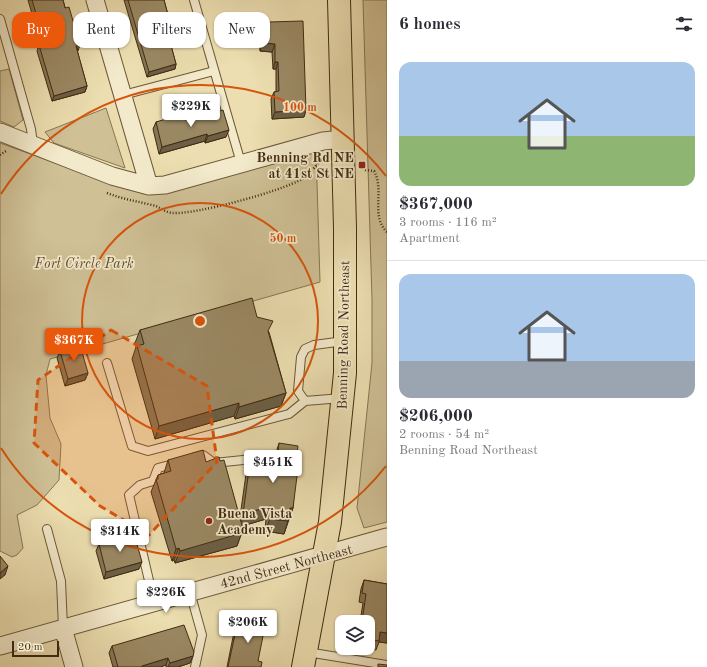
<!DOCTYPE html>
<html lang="en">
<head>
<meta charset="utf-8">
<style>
	:root { --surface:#fff; --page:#f2f2f3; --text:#2b2b33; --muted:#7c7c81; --line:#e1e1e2; --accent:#ea580c }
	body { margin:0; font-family:"Old Standard TT",serif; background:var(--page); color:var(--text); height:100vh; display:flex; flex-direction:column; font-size:15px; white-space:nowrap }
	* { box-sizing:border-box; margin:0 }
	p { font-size:13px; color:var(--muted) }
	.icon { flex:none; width:22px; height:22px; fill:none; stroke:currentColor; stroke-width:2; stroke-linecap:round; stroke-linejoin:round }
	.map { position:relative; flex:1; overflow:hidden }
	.side { display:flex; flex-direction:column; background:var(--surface); width:320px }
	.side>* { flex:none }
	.hud { position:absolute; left:12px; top:12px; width:315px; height:36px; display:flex; gap:8px }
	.fabs { position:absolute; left:335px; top:615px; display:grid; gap:8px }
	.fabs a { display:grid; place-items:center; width:40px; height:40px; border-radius:8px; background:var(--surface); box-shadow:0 1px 3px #0004; font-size:20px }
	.scale { position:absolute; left:12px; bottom:10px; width:47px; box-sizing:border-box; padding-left:4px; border:2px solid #422b10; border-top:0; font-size:11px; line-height:14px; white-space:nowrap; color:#422b10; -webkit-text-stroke:3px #f3eacc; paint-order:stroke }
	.price { position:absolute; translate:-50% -34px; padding:0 9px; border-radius:4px; background:#fff; color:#222; font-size:13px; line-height:26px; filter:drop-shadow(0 1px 2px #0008) }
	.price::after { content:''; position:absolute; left:50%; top:24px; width:12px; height:9px; margin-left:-6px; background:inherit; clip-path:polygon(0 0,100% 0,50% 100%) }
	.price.active { background:var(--accent); color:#fff }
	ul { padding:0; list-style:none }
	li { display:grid; align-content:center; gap:8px; height:212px; padding:0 12px }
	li+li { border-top:1px solid var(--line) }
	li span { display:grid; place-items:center; height:124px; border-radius:12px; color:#555 }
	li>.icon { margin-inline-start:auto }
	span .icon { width:72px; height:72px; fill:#fffc; stroke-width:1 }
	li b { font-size:17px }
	h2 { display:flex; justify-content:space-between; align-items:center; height:48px; padding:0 12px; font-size:17px }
	.tag { padding:0 14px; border-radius:12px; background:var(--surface); box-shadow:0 1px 3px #0004; font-size:14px; line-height:36px }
	.tag.active { background:var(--accent); color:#fff }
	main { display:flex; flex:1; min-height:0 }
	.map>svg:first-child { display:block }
</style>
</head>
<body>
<main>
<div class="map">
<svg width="387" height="667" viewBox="0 0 387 667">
	<rect width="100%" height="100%" fill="#ecdeb0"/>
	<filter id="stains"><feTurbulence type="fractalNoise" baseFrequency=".005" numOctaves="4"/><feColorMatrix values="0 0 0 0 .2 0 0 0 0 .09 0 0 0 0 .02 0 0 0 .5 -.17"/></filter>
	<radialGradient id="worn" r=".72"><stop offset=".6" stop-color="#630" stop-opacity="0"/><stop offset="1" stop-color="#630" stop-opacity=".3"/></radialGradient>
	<path fill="#cfc095" stroke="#887652" d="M363,0H387V522L364,528L357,508L372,363V300Z
		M9,69L23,120L14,127L0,121V71Z
		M106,108L125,168L54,143L45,132Z
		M0,143L116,185L158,194L316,149L320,282L50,359L46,375L50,418L61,444L59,480L37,505L17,515L23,548L17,555L12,557L0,551Z"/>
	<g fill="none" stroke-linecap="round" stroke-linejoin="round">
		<defs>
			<path id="lane" d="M194,0L241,163
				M0,19L31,129L33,144
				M123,95L214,71
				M107,363L132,446L148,451L289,414L305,401L342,398
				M305,401L298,391L301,357L305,349L314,345L344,341
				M195,457L203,455L214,463L253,459
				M47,529L61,581L63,628
				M190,592L202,635L195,667
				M154,602L129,495L140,485L153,481L158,468L177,463
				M307,652L387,665"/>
			<path id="street" d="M95,0L149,186
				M0,132L112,176L149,186L165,185L323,141L343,139
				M63,628L74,667
				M0,646L387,537"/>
			<path id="primary" d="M303,667L330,522L345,373V228L339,0"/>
		</defs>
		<use href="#lane" stroke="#6c5838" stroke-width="10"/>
		<use href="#street" stroke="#6c5838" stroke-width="19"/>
		<use href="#primary" stroke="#422b10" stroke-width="24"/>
		<path stroke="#422b10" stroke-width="2.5" stroke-dasharray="1 2" stroke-linecap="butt" d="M0,155L6,151
			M365,170L374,171C385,190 370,216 387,232
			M107,193C122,199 136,201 152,205C159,206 164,212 172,213C195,215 282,191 302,179C309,175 314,168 319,162H323"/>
		<use href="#lane" stroke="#f3eacc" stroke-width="8"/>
		<use href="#street" stroke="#f3eacc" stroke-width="17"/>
		<use href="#primary" stroke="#ecdeb0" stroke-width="22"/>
	</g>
	<path fill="#847555" stroke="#422b10" d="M28,0H63L87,86L85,92L52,101L37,51L39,45H41Z
		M124,0H164L171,26L169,31H167L176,64L175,69L147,77Z
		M225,19L242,34L240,41H222V26Z
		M269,22L306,110L304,117L272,119L271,99L274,92H276V69H273L272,52L260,51L259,31L262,24H268Z
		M185,120L226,137L205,143V141L159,154L153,129L156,122Z
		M257,317L269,332L286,393L281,406L235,419L234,416L155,439L132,359L136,347L135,343L140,330Z
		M60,351L88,373L85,380L65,386L57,358Z
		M279,443L295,468L293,508L284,534L265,531L266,519L242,526L243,529L237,546L175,563L174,560L172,561L151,492L158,475L164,473L168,460L206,462L240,517L246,474L250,462L274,465L275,456Z
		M99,544L139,569L104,579L96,551Z
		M364,580L387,584V643L379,642L376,650L363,648H368V622H360L363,603L359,602L361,589Z
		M245,617L258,661L261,667H227L233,637L236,630L241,631L242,624Z
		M112,646L193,656L190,663L178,667H166V665L160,667H113L109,653Z"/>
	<path fill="#6c5f45" stroke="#422b10" d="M171,26L169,31L164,32L166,27Z
		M225,34H242L240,41H222Z
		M262,43L275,44L272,52L260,51Z
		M80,45L78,51L76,46Z
		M275,62H278L276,69H273Z
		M176,64L175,69L147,77L149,72Z
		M87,86L85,92L52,101L54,96Z
		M306,110L304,117L272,119L275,112Z
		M229,130L226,137L205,143L208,136Z
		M207,134L205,141L159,154L162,147Z
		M88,373L85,380L65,386L68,379Z
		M286,393L281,406L235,419L239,407Z
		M239,403L234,416L155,439L159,426Z
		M271,506L266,519L239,527L243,514Z
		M290,508H293L288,520Z
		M270,519L288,521L284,534L265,531Z
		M241,529H243L237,546L175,563L180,551Z
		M179,548L174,560L172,561L176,549Z
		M142,562L139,569L104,579L106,572Z
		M8,566L5,575L0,579V573Z
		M380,632L387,633V643L379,642Z
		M193,656L190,663L178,667H168L170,663Z
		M168,658L166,665L160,667H142V666Z"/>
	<path fill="#9a8863" stroke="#422b10" d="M32,0H63L65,8L69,7L80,45L76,46L87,86L54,96L39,45L45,44Z
		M128,0H164L171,26L166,27L176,64L149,72Z
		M242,18V34H225V19Z
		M303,21L306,110L275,112L274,92L279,91L278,62H275V44L262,43V24H269V22Z
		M223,110L229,130L208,136L207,134L162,147L156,122L183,114L185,120H191Z
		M252,298L257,317L273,321L268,331L286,393L239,407V403L159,426L137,346L144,344L140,330Z
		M80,345L88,373L68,379L60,351Z
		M279,443L298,446L295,468H298L293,508H290L288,521L270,519L271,506L243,514L250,462L274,465L275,463H277Z
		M203,450L206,462L219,457L220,461L224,460L243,529H241L242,533L180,551L179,548L176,549L156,479H158V475L171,471L168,460Z
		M134,534L142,562L106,572L99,544Z
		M0,556L8,566L0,573Z
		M364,580L387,584V633L380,632L379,641L368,639V622H362L366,594L362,593Z
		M245,617L266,621L258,661L262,662L261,667H228L236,630L242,631Z
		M184,625L194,652L193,656L170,663L168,658L142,666V667H118L112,646Z
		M378,664L387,665V667H378Z"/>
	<path fill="#d7540c" fill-opacity="0.2" stroke="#d7540c" stroke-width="3" stroke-dasharray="8 5" stroke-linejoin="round" d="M111,330L207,386L217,462L149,535L100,506L34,443L38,380Z"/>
	<g fill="none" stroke="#d7540c" stroke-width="2">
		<circle cx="200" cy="321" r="118"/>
		<path d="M386 466A236 236 0 0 1 1 448M1 194A236 236 0 0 1 386 176"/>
	</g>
	<g fill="#8f2418" stroke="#f3eacc" stroke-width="1.5">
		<rect x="358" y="161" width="8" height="8" rx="2"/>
		<circle cx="209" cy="521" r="4"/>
	</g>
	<g text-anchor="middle" stroke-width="3.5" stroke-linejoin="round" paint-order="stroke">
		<g font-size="14" font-weight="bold" fill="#422b10" stroke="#f3eacc" text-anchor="end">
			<text x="354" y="162">Benning Rd NE<tspan x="354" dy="16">at 41st St NE</tspan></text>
			<text x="217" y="518" text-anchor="start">Buena Vista<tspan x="217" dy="16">Academy</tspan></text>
		</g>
		<g font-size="14" font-style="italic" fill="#5e492b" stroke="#f3eacc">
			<text x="84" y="268">Fort Circle Park</text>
		</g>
		<g font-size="14" fill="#422b10" stroke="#f3eacc">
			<text transform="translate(343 335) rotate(-89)" y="5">Benning Road Northeast</text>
			<text transform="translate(286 566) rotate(-15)" y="5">42nd Street Northeast</text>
		</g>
	</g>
	<circle cx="200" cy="321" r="6" fill="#d7540c" stroke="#f3eacc" stroke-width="2"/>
	<g font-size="12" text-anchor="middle" font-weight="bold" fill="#d7540c" stroke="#f3eacc" stroke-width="3.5" stroke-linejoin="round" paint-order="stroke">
		<text x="300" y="111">100 m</text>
		<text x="283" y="242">50 m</text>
	</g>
	<rect width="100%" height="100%" filter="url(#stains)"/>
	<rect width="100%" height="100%" fill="url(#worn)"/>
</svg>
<div class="fabs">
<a><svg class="icon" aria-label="layers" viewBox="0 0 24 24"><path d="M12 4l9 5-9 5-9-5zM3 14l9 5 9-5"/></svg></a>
</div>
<div class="scale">20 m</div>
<b class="price" style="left:191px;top:128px">$229K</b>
<b class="price active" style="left:74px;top:362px">$367K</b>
<b class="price" style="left:273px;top:484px">$451K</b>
<b class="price" style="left:120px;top:553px">$314K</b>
<b class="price" style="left:166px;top:614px">$226K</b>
<b class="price" style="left:248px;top:644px">$206K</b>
<div class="hud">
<a class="tag active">Buy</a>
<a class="tag">Rent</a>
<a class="tag">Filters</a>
<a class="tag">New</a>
</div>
</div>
<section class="side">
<h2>6 homes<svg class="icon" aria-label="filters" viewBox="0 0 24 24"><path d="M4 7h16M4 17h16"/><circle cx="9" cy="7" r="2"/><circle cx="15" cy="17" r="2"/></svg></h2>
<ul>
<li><span style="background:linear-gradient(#a9c7e8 60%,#8fb573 0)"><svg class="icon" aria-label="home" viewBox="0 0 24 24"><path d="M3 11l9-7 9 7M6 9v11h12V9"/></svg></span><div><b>$367,000</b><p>3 rooms · 116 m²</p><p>Apartment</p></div></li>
<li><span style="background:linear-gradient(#a9c7e8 70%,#9aa5b1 0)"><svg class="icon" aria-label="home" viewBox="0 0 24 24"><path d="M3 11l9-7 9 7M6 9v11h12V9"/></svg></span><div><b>$206,000</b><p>2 rooms · 54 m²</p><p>Benning Road Northeast</p></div></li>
</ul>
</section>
</main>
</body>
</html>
